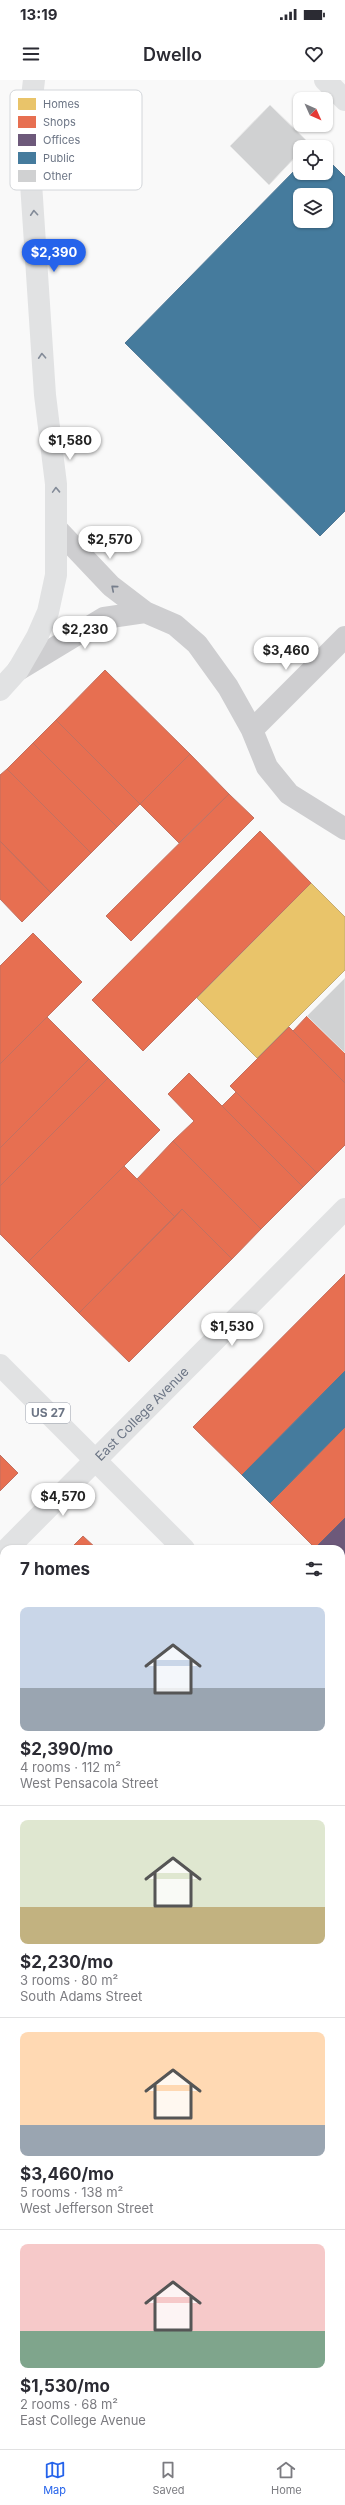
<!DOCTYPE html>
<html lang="en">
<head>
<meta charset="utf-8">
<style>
	:root { --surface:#fff; --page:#f7f7f7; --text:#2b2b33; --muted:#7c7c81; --line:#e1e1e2; --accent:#2563eb }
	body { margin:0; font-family:Inter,sans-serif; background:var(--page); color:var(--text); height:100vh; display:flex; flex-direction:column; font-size:15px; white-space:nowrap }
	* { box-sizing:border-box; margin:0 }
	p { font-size:13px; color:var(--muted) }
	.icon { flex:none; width:22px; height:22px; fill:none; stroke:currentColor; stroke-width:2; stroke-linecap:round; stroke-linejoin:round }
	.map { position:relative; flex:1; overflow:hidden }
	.drawer { position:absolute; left:0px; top:1465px; width:345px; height:904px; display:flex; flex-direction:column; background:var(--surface); border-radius:12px 12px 0 0; box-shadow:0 1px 3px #0004 }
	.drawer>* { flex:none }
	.needle { width:26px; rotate:135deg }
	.buttons { position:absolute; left:293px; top:12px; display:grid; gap:8px }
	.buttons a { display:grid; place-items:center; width:40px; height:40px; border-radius:8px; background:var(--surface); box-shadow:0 1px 3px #0004; font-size:20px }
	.price { position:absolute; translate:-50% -34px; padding:0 9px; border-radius:14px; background:#fff; color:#222; font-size:13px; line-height:26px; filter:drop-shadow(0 1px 2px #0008) }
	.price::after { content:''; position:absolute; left:50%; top:24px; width:12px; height:9px; margin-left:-6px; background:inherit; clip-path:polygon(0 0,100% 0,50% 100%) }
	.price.on { background:var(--accent); color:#fff }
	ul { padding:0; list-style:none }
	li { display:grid; align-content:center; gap:8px; height:212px; padding:0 20px }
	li+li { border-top:1px solid var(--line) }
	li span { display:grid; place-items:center; height:124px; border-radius:8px; color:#555 }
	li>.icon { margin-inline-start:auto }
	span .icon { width:72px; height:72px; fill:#fffc; stroke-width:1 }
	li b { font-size:17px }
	h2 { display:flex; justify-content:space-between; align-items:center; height:48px; padding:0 20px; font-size:17px }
	.status { display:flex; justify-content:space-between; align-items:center; height:28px; padding:0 20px; background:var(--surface); direction:ltr }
	.status svg { height:11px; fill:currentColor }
	header { display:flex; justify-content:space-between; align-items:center; height:52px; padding:0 20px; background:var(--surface); font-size:18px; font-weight:600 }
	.tab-bar { display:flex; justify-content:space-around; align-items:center; height:56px; border-top:1px solid var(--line); background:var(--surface); font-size:11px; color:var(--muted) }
	.tab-bar a { display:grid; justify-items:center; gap:2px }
	.tab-bar .on { color:var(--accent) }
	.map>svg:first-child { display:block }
</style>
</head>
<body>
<div class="status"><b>13:19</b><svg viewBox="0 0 49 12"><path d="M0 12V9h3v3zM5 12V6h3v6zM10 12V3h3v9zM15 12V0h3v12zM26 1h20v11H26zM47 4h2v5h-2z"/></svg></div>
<header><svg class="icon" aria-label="menu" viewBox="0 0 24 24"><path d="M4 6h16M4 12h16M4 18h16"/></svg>Dwello<svg class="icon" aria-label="heart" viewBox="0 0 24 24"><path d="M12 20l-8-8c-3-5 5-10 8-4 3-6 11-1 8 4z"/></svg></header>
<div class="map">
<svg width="345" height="2369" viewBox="0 0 345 2369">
	<rect width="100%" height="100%" fill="#f9f9f9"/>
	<path fill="#e9eaeb" d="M4,1902V1925L0,1921V1906Z
		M0,2040L4,2044V2260L0,2264Z
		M313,2365H324L328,2369H309Z"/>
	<path fill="#e7eae7" d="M345,2034V2226L341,2230V2038Z
		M4,2349V2365H218L214,2369H0V2353Z"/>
	<path fill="#e9c46a" stroke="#c4ac72" d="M311,803L345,837V890L257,978L197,918Z"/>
	<path fill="#e76f51" stroke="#c27161" d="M105,590L190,674L140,724L56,640Z
		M56,640L140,724L117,747L33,663Z
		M33,663L117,747L91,773L7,689Z
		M190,674L229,714L179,763L140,724Z
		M7,689L91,773L51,813L0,761V695Z
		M229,714L254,738L131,861L106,836Z
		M260,751L311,803L143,971L92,920Z
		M0,761L51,813L22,842L0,819Z
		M33,853L82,902L0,984V886Z
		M307,936L345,973V1003L293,951Z
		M47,937L89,979L0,1068V984Z
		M289,947L345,1003V1065L317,1093L230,1006Z
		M89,979L108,998L0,1106V1068Z
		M189,993L303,1107L261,1149L173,1061L194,1041L168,1014Z
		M108,998L160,1050L28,1182L0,1154V1106Z
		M236,1012L317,1093L303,1107L222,1026Z
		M173,1061L261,1149L232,1179L182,1129L175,1137L137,1099Z
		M124,1086L175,1137L79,1233L28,1182Z
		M182,1129L232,1179L129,1282L79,1233Z
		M345,1194V1291L242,1395L193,1347Z
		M345,1347V1438L315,1468L270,1423Z
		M0,1375L18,1393L0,1411Z
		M83,1456L97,1469H70Z
		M4,1534V1580L0,1576V1538Z
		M0,1679L4,1683V1704L0,1708Z
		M4,1705V1836L0,1832V1709Z
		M341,1711L345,1715V1912L341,1916Z"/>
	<path fill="#6d597a" stroke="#6d617d" d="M345,1438V1497L341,1493V1469L315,1468Z"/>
	<path fill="#457b9d" stroke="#517996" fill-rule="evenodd" d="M326,78L345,97V431L320,456L125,263L300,85V93H326ZM300,115H326V141H300Z
		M345,1291V1347L270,1423L242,1395Z
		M4,2118V2186L0,2182V2122Z"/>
	<path fill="#d0d1d2" stroke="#e8e8e8" d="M270,25L309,63L305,67H300V72L269,105L230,66Z
		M345,898V973L307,936Z"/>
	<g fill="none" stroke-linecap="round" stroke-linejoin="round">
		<path stroke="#ceced0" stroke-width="22" d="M57,449L111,506L145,532L175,545L197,564L228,607L252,650L267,687L289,714L345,749
			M18,590L104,538L145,532
			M252,650L345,557"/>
		<g stroke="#e1e2e3" stroke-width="22">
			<path d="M325,0L345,20"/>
			<path d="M0,610L18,590L37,557L48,532L56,495V404L45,315L30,88L29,43L34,0"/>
			<path id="s1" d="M7,1469L345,1129"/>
			<path d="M341,1981L345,1977"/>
			<path d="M0,1984L4,1988"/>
			<path d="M341,2268L345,2264"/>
			<path d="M0,2312L4,2308"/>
			<path d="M341,2322L345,2326"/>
			<path d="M241,2369L245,2365"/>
		</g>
		<path stroke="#e1e2e3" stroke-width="22" d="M0,1285L184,1469
			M341,1624L345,1628"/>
	</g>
	<defs><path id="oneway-chevron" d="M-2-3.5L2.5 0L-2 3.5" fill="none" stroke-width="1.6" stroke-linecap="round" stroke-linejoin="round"/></defs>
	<g stroke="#838b98">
		<use href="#oneway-chevron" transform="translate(34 133) rotate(-94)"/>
		<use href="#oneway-chevron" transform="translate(42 276) rotate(-93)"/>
		<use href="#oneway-chevron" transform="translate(56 410) rotate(-92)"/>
	</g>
	<use stroke="#767e8c" href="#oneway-chevron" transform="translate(114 508) rotate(-140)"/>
	<g text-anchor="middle" stroke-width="4" stroke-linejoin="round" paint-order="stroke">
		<rect fill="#fff" stroke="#989eaa" stroke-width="1" x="26" y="1323" width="44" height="20" rx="3"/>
		<g font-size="12" font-weight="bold" fill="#6c7585">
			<text x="48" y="1337">US 27</text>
		</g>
		<g font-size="13" fill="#6c7585" stroke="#fff">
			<text dy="5" stroke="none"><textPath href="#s1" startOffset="191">East College Avenue</textPath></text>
		</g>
	</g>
	<rect x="10" y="10" width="132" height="100" rx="6" fill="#fff" stroke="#d3d6da" stroke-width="1"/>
	<rect x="18" y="18" width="18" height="12" fill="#e9c46a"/>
	<rect x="18" y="36" width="18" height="12" fill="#e76f51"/>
	<rect x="18" y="54" width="18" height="12" fill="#6d597a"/>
	<rect x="18" y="72" width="18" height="12" fill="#457b9d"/>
	<rect x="18" y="90" width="18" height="12" fill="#d0d1d2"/>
	<g font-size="11" fill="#6c7585">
		<text x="43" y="28">Homes</text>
		<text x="43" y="46">Shops</text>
		<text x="43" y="64">Offices</text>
		<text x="43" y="82">Public</text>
		<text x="43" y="100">Other</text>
	</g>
</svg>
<div class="buttons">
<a><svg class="needle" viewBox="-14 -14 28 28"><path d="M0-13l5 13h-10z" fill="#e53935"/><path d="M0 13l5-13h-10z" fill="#7c7c81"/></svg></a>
<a><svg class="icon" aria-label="locate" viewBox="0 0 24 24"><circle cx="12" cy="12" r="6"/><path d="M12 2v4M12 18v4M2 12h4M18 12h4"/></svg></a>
<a><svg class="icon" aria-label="layers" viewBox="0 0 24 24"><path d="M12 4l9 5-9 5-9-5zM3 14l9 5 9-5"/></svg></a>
</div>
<b class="price on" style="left:54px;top:193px">$2,390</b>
<b class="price" style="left:70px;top:381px">$1,580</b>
<b class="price" style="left:110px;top:480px">$2,570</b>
<b class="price" style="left:85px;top:570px">$2,230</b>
<b class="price" style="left:286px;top:591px">$3,460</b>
<b class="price" style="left:232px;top:1267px">$1,530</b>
<b class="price" style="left:63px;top:1437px">$4,570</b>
<section class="drawer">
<h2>7 homes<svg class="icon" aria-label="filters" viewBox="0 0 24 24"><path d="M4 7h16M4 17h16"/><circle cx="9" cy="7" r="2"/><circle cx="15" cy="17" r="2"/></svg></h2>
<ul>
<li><span style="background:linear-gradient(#c9d6e8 65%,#9aa5b1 0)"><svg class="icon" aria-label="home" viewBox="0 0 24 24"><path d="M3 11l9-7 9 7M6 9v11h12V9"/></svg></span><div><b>$2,390/mo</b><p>4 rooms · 112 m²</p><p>West Pensacola Street</p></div></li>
<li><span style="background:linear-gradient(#dfe7d0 70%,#c2b280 0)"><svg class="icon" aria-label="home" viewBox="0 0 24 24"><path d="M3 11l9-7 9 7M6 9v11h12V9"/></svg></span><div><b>$2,230/mo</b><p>3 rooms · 80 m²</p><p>South Adams Street</p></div></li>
<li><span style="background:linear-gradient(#ffd9b3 75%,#9aa5b1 0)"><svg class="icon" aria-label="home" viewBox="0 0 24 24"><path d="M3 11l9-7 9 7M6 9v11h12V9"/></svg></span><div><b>$3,460/mo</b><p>5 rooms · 138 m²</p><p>West Jefferson Street</p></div></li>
<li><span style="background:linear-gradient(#f6c9c9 70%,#7fa58c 0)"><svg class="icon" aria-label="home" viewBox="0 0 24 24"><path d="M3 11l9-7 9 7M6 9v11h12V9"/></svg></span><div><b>$1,530/mo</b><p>2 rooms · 68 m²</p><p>East College Avenue</p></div></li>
</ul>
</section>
</div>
<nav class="tab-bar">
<a class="on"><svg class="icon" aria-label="map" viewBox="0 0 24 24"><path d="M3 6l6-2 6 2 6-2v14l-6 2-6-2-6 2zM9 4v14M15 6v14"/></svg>Map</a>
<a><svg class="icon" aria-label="saved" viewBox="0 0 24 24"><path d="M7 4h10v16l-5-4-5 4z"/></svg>Saved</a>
<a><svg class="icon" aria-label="home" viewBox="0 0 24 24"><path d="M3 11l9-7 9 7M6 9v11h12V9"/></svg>Home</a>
</nav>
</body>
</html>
